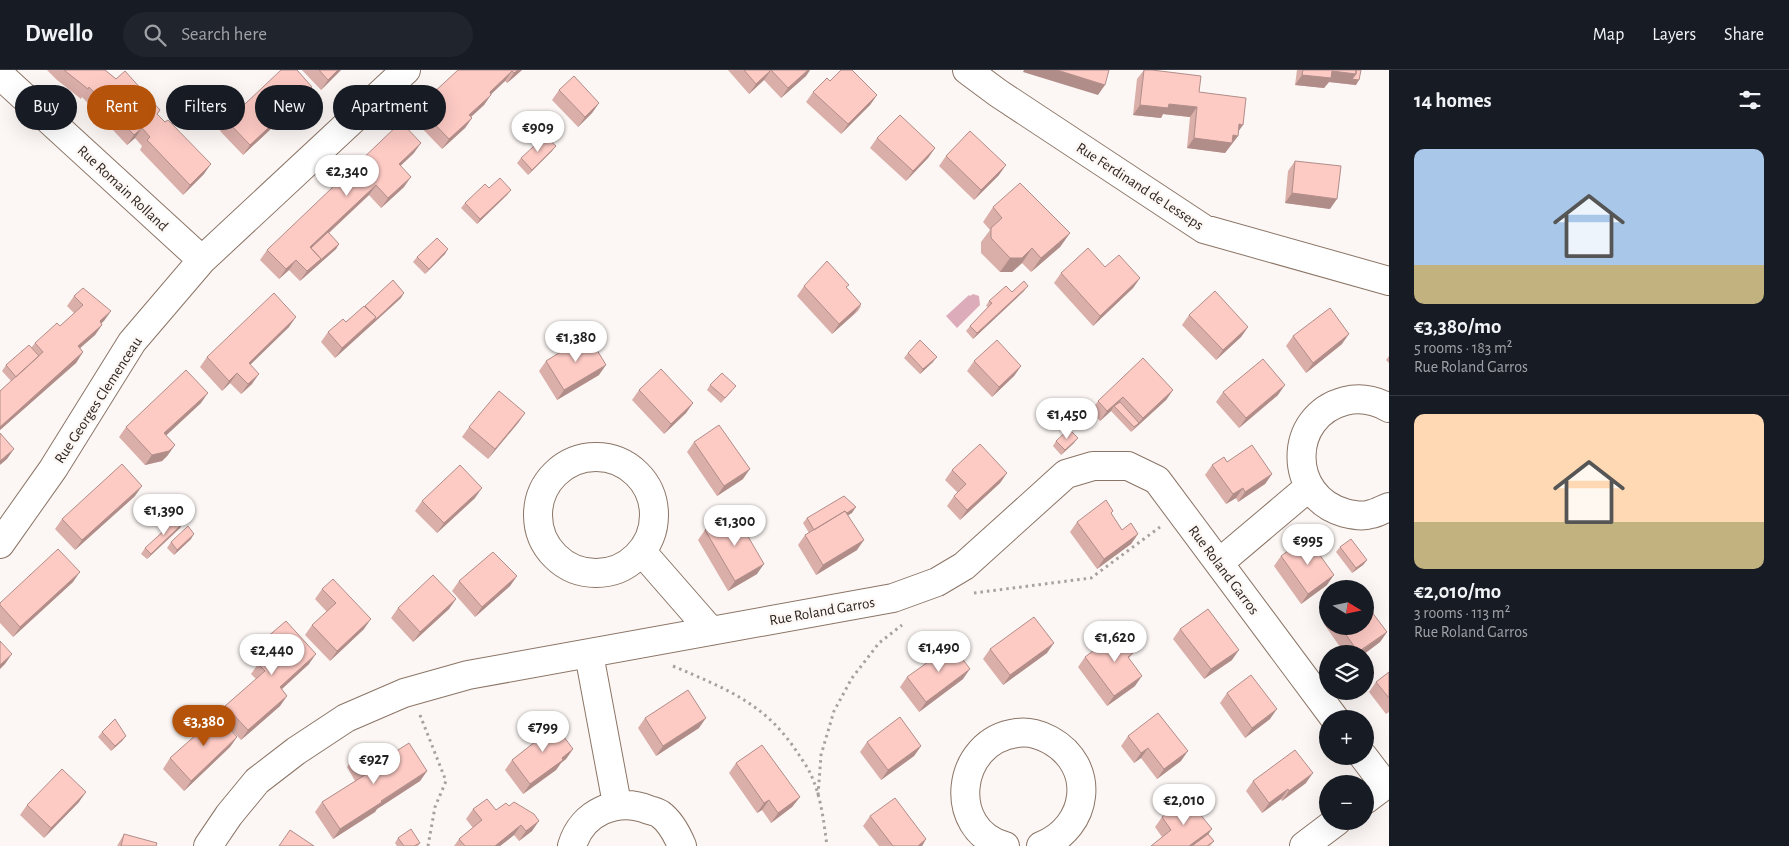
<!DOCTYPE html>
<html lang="en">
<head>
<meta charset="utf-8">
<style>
	:root { --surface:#171b24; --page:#20242c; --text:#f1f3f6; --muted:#9ea1a6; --line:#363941; --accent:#b45309 }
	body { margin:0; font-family:"Alegreya Sans",sans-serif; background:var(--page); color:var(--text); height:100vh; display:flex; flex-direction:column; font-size:19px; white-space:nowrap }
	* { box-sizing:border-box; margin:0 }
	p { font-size:16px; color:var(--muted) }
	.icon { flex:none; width:28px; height:28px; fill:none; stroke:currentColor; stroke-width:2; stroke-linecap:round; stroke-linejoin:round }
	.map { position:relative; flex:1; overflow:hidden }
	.drawer { display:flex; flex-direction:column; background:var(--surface); width:400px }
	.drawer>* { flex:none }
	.guide { position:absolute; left:15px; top:15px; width:475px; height:45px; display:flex; gap:10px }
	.needle { width:32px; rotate:100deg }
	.tools { position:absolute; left:1319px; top:510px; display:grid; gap:10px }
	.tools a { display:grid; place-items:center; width:55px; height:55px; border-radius:50%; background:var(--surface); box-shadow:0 5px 20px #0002; font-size:25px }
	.price { position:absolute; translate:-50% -42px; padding:0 11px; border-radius:18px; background:#fff; color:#222; font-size:16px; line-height:32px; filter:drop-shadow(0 1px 2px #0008) }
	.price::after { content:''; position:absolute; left:50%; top:30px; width:15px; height:11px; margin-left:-8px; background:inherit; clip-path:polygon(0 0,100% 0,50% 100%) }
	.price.active { background:var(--accent); color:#fff }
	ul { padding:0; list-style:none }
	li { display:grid; align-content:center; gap:10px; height:265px; padding:0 25px }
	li+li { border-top:1px solid var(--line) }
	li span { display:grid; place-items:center; height:155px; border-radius:10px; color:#555 }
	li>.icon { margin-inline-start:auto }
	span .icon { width:90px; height:90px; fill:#fffc; stroke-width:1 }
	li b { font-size:21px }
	h2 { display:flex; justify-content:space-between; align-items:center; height:60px; padding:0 25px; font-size:21px }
	.tag { padding:0 18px; border-radius:22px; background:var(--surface); box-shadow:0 5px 20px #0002; font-size:18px; line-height:45px }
	.tag.active { background:var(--accent); color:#fff }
	header { display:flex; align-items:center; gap:30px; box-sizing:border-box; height:70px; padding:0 25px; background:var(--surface); border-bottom:1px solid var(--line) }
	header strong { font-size:24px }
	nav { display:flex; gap:28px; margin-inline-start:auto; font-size:18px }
	.search { width:350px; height:45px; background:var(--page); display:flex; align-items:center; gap:12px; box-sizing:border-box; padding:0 18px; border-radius:28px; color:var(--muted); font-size:19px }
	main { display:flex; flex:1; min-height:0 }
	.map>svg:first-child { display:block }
</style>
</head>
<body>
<header>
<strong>Dwello</strong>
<div class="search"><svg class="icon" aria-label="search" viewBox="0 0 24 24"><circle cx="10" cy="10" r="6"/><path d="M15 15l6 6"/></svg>Search here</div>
<nav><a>Map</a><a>Layers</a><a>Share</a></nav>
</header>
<main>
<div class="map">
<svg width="1389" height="776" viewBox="0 0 1389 776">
	<rect width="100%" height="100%" fill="#fcf7f4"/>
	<path fill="#dcacbb" d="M973,224L979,226L980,235L957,258L946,246L969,225L970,226Z"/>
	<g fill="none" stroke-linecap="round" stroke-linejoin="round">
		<defs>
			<path id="minor" d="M967,0L998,23L1204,159L1389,211
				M0,5L202,190
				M1389,338C1375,330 1361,327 1345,331C1287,346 1287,427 1345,443C1353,445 1363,447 1371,444C1377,443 1383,439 1389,437
				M538 445a58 58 0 1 1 116 0a58 58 0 1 1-116 0Z
				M0,474L53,399L132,272L202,190L406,0
				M642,482L711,561
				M1219,493L1309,417
				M589,584L617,734
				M1363,686L1385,715
				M1365,730L1389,712
				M208,776L229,745L257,711L296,681L346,648L404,623L468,605L893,528L937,512L964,496L1066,404L1093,396H1128L1157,410L1335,649
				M572,776C582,742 617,727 649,740C653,741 657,742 660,744C671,752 677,764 682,776
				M1005,776C946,760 955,671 1017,663C1028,661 1041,665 1050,670C1097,696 1089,757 1041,776
				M1304,776L1337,751"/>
		</defs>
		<use href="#minor" stroke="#8b7567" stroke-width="30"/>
		<path stroke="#a8a19d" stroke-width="3" stroke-dasharray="2.5 4" stroke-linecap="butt" d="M974,523L1091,508L1160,457
			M673,596C726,619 766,633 799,685C803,691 808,698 811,705C821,726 824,753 827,776
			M420,645L446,711L435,737L428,776
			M818,725L821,685L834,641L852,608L879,573L902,555"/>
		<use href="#minor" stroke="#fff" stroke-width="28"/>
	</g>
	<path fill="#daaea9" d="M47,0H105L116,9L160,40L157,44L204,104L183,125L140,80L142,76L135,68L127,75L82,27L81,29L57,10Z
		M302,0H341L321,20Z
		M458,0H522L507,13L505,11L491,24L484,35L471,47L472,48L465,58L442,79L411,47L418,37Z
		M728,0H810L806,6L781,28L764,10L749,24Z
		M1144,0H1152L1199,22L1239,61L1238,66L1225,83L1187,78L1190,47L1163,44L1161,48L1133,45L1137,9Z
		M1297,0H1361L1356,15L1329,12L1324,18L1295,15Z
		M830,11L877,25L870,35L841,64L806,32L813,22Z
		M312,17L305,27L243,85L220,61L227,51Z
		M559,20L599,33L592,43L578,57L552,30Z
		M877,68L935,78L928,88L906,111L870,78Z
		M552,81L528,105L517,93L521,88Z
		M414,83L401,95L404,117L381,138L369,125L329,163L339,174L336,179L300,211L289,200L279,209L260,190L267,180Z
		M946,86L999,105L974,130L939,96Z
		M1295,91L1330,139L1285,133L1288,101Z
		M511,120L507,125L477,154L461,138L465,133Z
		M993,137L1070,163L1060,177L1031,202L1022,193L1012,202H1000L981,183V172L990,160L983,152Z
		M445,184L425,204L413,192L417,187Z
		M1105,197L1140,208L1133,218L1093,256L1054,213L1061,203Z
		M804,216L860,235L861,236L858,241L832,264L797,226Z
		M1024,221L973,269L966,261L970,256L988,237L986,236L989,231L1012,222Z
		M74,226L111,241L101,254L102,255L95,265L80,278L83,282L76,293L0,360V321L11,311L2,301L6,295L31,278L35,273L60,256L74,243L67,236Z
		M401,228L335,288L321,272L328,262L346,252L365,236Z
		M1189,245L1248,257L1241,267L1216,290L1182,255Z
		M289,257L250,294L252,314L241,324L230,313L222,321L200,297L207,287Z
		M1293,266L1342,274L1306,303L1286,276Z
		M908,283L933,292L920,304L904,288Z
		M1389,286V293L1386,290Z
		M546,291L599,305L557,330L539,301Z
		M974,291L1021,296L1014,306L992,327L967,301Z
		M710,315L732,321L721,333L707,320Z
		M639,320L693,333L686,343L664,364L632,330Z
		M1173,320L1166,330L1131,362L1111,341L1100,351L1091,341L1098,331Z
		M1223,322L1278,325L1239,358L1216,332Z
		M201,333L166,365L168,385L162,391L145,395L119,367L126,357Z
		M525,343L518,353L488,389L462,367L469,357Z
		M1056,371L1074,373L1061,385L1053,376Z
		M694,372L743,409L717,426L687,382Z
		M1227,392L1272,404L1265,414L1238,432L1236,428L1226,434L1205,405L1212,395Z
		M952,400L1007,403L1000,413L960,450L947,436L954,426L958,423L945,410Z
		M135,426L75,480L55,459L62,449Z
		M475,428L437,463L415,441L422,431Z
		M1113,441L1111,444L1122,460L1138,464L1131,474L1097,499L1070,462L1077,452Z
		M852,443L848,445L857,480L816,505L798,475L805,465L809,463L803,453L807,448Z
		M180,458L147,489L141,484L145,478Z
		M705,460L757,504L728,521L698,470Z
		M191,469L174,485L167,478L171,472Z
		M1340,477L1367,490L1363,495L1352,503L1336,482Z
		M1281,486L1327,515L1301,534L1274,496Z
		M517,506L510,516L475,547L452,521L459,511Z
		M73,512L13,567L0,553V533Z
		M322,519L364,559L330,591L305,565L312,555L327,542L315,529Z
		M456,529L449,539L413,572L391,548L398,538Z
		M1328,549V556H1365L1387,562L1380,572L1364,584H1345L1324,554Z
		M1180,559L1232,590L1204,609L1173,569Z
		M266,568L309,594L282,619L287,626L280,636L241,670L220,648L237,667L230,677L184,721L163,699L170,688L198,663L197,662L204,652L218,647L225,636L256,609L251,604L258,594L266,586L259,578Z
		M1128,575L1134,582L1129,588L1135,616L1107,636L1078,597L1085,587Z
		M990,579L1047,583L1003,615L983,589Z
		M1389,602V642L1386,644L1369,622L1376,612Z
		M907,607L963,609L919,642L900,617Z
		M1227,623L1270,649L1245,668L1220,633Z
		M645,648L699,658L656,686L638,658Z
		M539,654L573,679L566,689L561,693L556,700L523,724L505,700L512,690L536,671L532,664Z
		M102,662L126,666L122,671L111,681L98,667Z
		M1128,666L1181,691L1157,709L1141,688L1134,693L1121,676Z
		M867,672L921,676L914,686L881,710L860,682Z
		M354,687L373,696L427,701L420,711L377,739L375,742L333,769L315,742L322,732L355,711L347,697Z
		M736,693L800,727L792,737L771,753L762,740L757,743L729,703Z
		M1253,711L1306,713L1282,731L1281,729L1262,743L1246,721Z
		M79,732L44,768L20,745L27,735Z
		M473,739L496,740L532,761L519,771L514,765L500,776H454L459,769L473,758L466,749Z
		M870,746L926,769L922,776H879L863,756Z
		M1162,747L1208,764L1214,771L1210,776H1151L1162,767L1155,757Z
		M124,764L156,776H117Z
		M398,768L420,773L418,776H397L395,773Z"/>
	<path fill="#b18d89" d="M338,0H341L321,20L328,10Z
		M518,0H522L507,13L514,3Z
		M771,0L764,10L749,24L756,14Z
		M808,0H810L806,6L781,28L788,18Z
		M1024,0H1057L1105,15L1098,25L1023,2Z
		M512,1L505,11L483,32L490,22Z
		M1332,1L1356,4L1359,10L1356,15L1329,12L1324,18L1295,15L1302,5Z
		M312,17L305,27L243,85L250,75Z
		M491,25L484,35L462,55L469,45Z
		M877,25L870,35L841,64L848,54Z
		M599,33L592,43L578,57L585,47Z
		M1169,34L1197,37L1190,47L1163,44L1161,48L1133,45L1140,35Z
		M472,48L465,58L442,79L449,69Z
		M1239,54L1243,55L1236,65Z
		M142,58L135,68L127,75L134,65Z
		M1233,65L1238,66L1225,83L1187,78L1194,68Z
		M421,73L414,83L392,104L399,94Z
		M556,76L552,81L528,105L532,100Z
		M935,78L928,88L906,111L913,101Z
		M211,94L204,104L183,125L190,115Z
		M1006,95L999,105L974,130L981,120Z
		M411,107L404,117L381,138L388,128Z
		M376,115L369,125L307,183L310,177Z
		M511,120L507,125L477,154L480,149Z
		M1292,123L1337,129L1330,139L1285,133Z
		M1070,163L1060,177L1031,202L1041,188Z
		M339,174L336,179L300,211L307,201L321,189Z
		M1032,178L1022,193L1012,202H1000L1010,188Z
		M448,179L445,184L425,204L429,199Z
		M296,190L289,200L279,209L286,199Z
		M1140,208L1133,218L1093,256L1100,246Z
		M1028,216L1024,221L973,269L977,263Z
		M404,223L401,228L335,288L342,278Z
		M861,234L854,244L832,264L839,254Z
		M111,241L104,251L92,261L100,251Z
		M296,247L289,257L242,303L249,293Z
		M102,255L95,265L71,286L78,276Z
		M1248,257L1241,267L1216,290L1223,280Z
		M1349,264L1342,274L1306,303L1313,293Z
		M83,282L76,293L0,360V357Z
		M937,287L933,292L920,304L923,299Z
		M606,295L599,305L557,330L564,320Z
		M1021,296L1014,306L992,327L999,317Z
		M237,303L230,313L222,321L229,311Z
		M259,304L252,314L241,324L248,314Z
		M1285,315L1278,325L1239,358L1246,348Z
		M1173,320L1166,330L1131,362L1143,348Z
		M208,323L201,333L157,374L164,363Z
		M1123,327L1116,337L1114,336L1111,341L1100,351L1107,341Z
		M693,333L686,343L664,364L671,354Z
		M525,343L518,353L488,389L495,379Z
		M1078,368L1074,373L1061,385L1065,380Z
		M175,375L168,385L162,391L145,395L152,385Z
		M14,379L7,389L0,395V391Z
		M750,399L743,409L717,426L724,416Z
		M1007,403L1000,413L960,450L967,440Z
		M1272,404L1265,414L1238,432L1245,422Z
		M142,416L135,426L75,480L82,470Z
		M482,418L475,428L437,463L444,453Z
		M1243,418L1236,428L1226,434L1233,424Z
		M856,437L852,443L812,467L815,462Z
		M183,453L180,458L147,489L151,484Z
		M194,464L191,469L174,485L177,480Z
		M1138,464L1131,474L1097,499L1104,489Z
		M864,470L857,480L816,505L823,495Z
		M1367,490L1363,495L1352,503L1356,498Z
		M764,494L757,504L728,521L735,511Z
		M80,502L73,512L13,567L20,557Z
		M1334,505L1327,515L1301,534L1308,524Z
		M517,506L510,516L475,547L482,537Z
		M456,529L449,539L413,572L420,562Z
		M371,549L364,559L330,591L337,581Z
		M1387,562L1380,572L1364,584H1357Z
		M1054,573L1047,583L1003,615L1010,605Z
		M1239,580L1232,590L1204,609L1211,599Z
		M12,584L5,594L0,599V595Z
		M316,584L309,594L273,627L280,617Z
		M970,599L963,609L919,642L926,632Z
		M1142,606L1135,616L1107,636L1114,626Z
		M287,626L280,636L241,670L248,660Z
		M1277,639L1270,649L1245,668L1252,658Z
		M706,648L699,658L656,686L663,676Z
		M126,666L122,671L111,681L115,676Z
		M237,667L230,677L184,721L191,711Z
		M921,676L914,686L881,710L888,700Z
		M1148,678L1141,688L1134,693L1141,683Z
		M573,679L566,689L561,693L556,700L523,724L530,714Z
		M1188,681L1181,691L1157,709L1164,699Z
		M427,701L420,711L377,739L375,742L333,769L340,759Z
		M1313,703L1306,713L1282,731L1289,721Z
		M1288,719L1281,729L1262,743L1269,733Z
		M86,722L79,732L44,768L51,758Z
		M800,727L792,737L771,753L778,743Z
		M769,730L762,740L757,743L764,733Z
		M539,751L532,761L519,771L526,761Z
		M521,755L514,765L500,776H495Z
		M1212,759L1205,769L1196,776H1189Z
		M926,769L922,776H918Z"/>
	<path fill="#fdcac4" stroke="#b18d89" d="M64,0H105L116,9L125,1L160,40L157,44L165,52L168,50L211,94L190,115L147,70L150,67L142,58L134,65L89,17L88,19Z
		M281,0H297L312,17L250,75L227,51Z
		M319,0H338L328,10Z
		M458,0H518L514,3L512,1L490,22L491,25L469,45L472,48L449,69L418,37Z
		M744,0H808L788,18L771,0L756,14Z
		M841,0H852L877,25L848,54L813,22L827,8L830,11Z
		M1057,0H1109L1105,15Z
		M1144,0H1152L1201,6L1199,22L1246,28L1243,55L1239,54L1238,66L1233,65L1232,73L1194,68L1197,37L1169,34L1168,38L1140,35Z
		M1303,0H1356V4L1332,1L1331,8L1302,5Z
		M1356,0H1361L1359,10L1352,9L1356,4Z
		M574,6L599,33L585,47L559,20Z
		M900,45L935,78L913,101L877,68Z
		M401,52L421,73L399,94L411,107L388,128L376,115L310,177L321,189L307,201L296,190L286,199L267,180Z
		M970,61L1006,95L981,120L946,86Z
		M545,66L556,76L532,100L521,88Z
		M1295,91L1341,96L1337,129L1292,123Z
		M500,108L511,120L480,149L465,133L485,114L489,118Z
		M1020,113L1070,163L1041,188L1032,178L1022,188H1010L991,168V158L1002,148L993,137Z
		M328,162L339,174L317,193L321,189L311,178Z
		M437,168L448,179L429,199L417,187Z
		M1088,178L1105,197L1119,185L1140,208L1100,246L1061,203Z
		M827,191L849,215L846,217L861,234L839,254L804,216Z
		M393,210L404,223L373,252L376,247L365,236Z
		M1024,211L1028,216L977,263L970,256L992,233L989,231L1006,216L1012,222Z
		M83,218L111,241L100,251L102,255L78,276L83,282L0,357V321L43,282L35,273L57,253L60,256L83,235L74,226Z
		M1215,221L1248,257L1223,280L1189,245Z
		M274,223L296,247L249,293L259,304L248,314L237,303L229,311L207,287Z
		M364,236L376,247L342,278L328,262L343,249L346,252Z
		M1330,238L1349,264L1313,293L1293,266Z
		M588,265L606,295L564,320L546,291Z
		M920,270L937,287L923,299L908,283Z
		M997,270L1021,296L999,317L974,291Z
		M29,275L39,286L16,307L6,295Z
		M1143,288L1173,320L1143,348L1123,327L1107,341L1098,331Z
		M1263,289L1285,315L1246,348L1223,322Z
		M661,299L693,333L671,354L639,320Z
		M186,300L208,323L164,363L175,375L169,381L152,385L126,357Z
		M722,303L736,316L725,328L710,315Z
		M499,321L525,343L495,379L469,357Z
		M1120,332L1139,353L1134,357L1114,336Z
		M719,355L750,399L724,416L694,372Z
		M1069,359L1078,368L1065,380L1056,371Z
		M0,363L14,379L0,391Z
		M980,374L1007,403L967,440L954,426L966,414L952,400Z
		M1252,375L1272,404L1245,422L1243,418L1233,424L1212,395L1224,387L1227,392Z
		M122,394L142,416L82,470L62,449Z
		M460,395L482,418L444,453L422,431Z
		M844,426L856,437L847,443L845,441L814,460L807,448Z
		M1106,430L1113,441L1111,443L1122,460L1131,453L1138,464L1104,489L1077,452Z
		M845,441L864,470L823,495L805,465Z
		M735,444L764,494L735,511L705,460Z
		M179,447L183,453L151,484L145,478Z
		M188,456L194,464L177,480L171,472Z
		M1307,467L1334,505L1308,524L1281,486Z
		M1351,469L1367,490L1356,498L1340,477Z
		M58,479L80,502L20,557L0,535V533Z
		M493,482L517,506L482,537L459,511Z
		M433,505L456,529L420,562L398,538Z
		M333,509L371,549L337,581L312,555L336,533L322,519Z
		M1365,533L1387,562L1358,582L1340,556H1365Z
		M1208,539L1239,580L1211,599L1180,559Z
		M1034,547L1054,573L1010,605L990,579Z
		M286,551L316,584L280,617L287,626L248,660L225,636L265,601L258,594L275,577L266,568Z
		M1122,559L1128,567V575L1134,582L1128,587L1142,606L1114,626L1085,587Z
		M0,571L12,584L0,595Z
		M952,575L970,599L926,632L907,607Z
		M1389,602V628L1376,612Z
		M1251,605L1277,639L1252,658L1227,623Z
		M688,620L706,648L663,676L645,648Z
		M215,642L237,667L191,711L170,688L206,656L204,652Z
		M1158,643L1188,681L1164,699L1148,678L1141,683L1128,666Z
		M549,647L573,679L562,688L563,690L530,714L512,690L545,664L539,654Z
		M900,647L921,676L888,700L867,672Z
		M115,649L126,666L115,676L102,662Z
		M409,673L427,701L381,731L382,732L340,759L322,732L365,705L354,687L364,682L373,696Z
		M762,675L800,727L778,743L769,730L764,733L736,693Z
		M1295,680L1313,703L1289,721L1288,719L1269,733L1253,711Z
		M62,699L86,722L51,758L27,735Z
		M895,728L926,769L918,776H893L870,746Z
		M1187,728L1212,759L1189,776H1151L1171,760L1162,747Z
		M487,729L496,740L506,733L509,736L514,732L534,744L539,751L526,761L521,755L495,776H465L459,769L482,750L473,739Z
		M411,759L420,773L414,776H404L398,768Z
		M290,760L314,776H279Z
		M124,764L157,773L156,776H121Z
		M1208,764L1214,771L1207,776H1192Z"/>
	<g text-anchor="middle" stroke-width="4.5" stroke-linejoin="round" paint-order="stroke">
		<g font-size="15" fill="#2e251f" stroke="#fcf7f4">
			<text transform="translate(1140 116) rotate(33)" y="5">Rue Ferdinand de Lesseps</text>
			<text transform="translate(123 118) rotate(43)" y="5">Rue Romain Rolland</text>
			<text transform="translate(98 330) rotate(-57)" y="5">Rue Georges Clemenceau</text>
			<text transform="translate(1224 500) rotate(53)" y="5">Rue Roland Garros</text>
			<text transform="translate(822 541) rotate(-10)" y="5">Rue Roland Garros</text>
		</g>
	</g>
</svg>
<div class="tools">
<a><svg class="needle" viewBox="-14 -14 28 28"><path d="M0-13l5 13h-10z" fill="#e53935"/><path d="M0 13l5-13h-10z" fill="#9ea1a6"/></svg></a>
<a><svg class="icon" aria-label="layers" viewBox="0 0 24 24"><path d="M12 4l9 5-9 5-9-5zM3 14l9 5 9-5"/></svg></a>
<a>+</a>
<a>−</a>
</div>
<b class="price" style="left:538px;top:83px">€909</b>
<b class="price" style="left:347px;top:127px">€2,340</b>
<b class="price" style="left:576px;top:293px">€1,380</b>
<b class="price" style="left:1067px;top:370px">€1,450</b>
<b class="price" style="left:164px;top:466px">€1,390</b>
<b class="price" style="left:735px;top:477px">€1,300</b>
<b class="price" style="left:1308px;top:496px">€995</b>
<b class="price" style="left:1115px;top:593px">€1,620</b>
<b class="price" style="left:939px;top:603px">€1,490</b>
<b class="price" style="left:272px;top:606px">€2,440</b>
<b class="price active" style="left:204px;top:677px">€3,380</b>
<b class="price" style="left:543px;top:683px">€799</b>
<b class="price" style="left:374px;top:715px">€927</b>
<b class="price" style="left:1184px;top:756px">€2,010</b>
<div class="guide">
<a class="tag">Buy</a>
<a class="tag active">Rent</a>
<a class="tag">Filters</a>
<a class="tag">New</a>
<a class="tag">Apartment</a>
</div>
</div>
<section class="drawer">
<h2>14 homes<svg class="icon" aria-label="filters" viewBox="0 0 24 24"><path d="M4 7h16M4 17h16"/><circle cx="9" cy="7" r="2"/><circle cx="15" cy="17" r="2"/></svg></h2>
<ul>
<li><span style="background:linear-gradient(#a9c7e8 75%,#c2b280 0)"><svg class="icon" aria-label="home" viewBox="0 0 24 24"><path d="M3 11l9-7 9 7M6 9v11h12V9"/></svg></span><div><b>€3,380/mo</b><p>5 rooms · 183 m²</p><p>Rue Roland Garros</p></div></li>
<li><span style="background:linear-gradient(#ffd9b3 70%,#c2b280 0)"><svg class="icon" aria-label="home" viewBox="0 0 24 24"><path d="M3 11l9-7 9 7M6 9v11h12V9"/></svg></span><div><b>€2,010/mo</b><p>3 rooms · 113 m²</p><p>Rue Roland Garros</p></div></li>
</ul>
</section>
</main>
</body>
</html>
